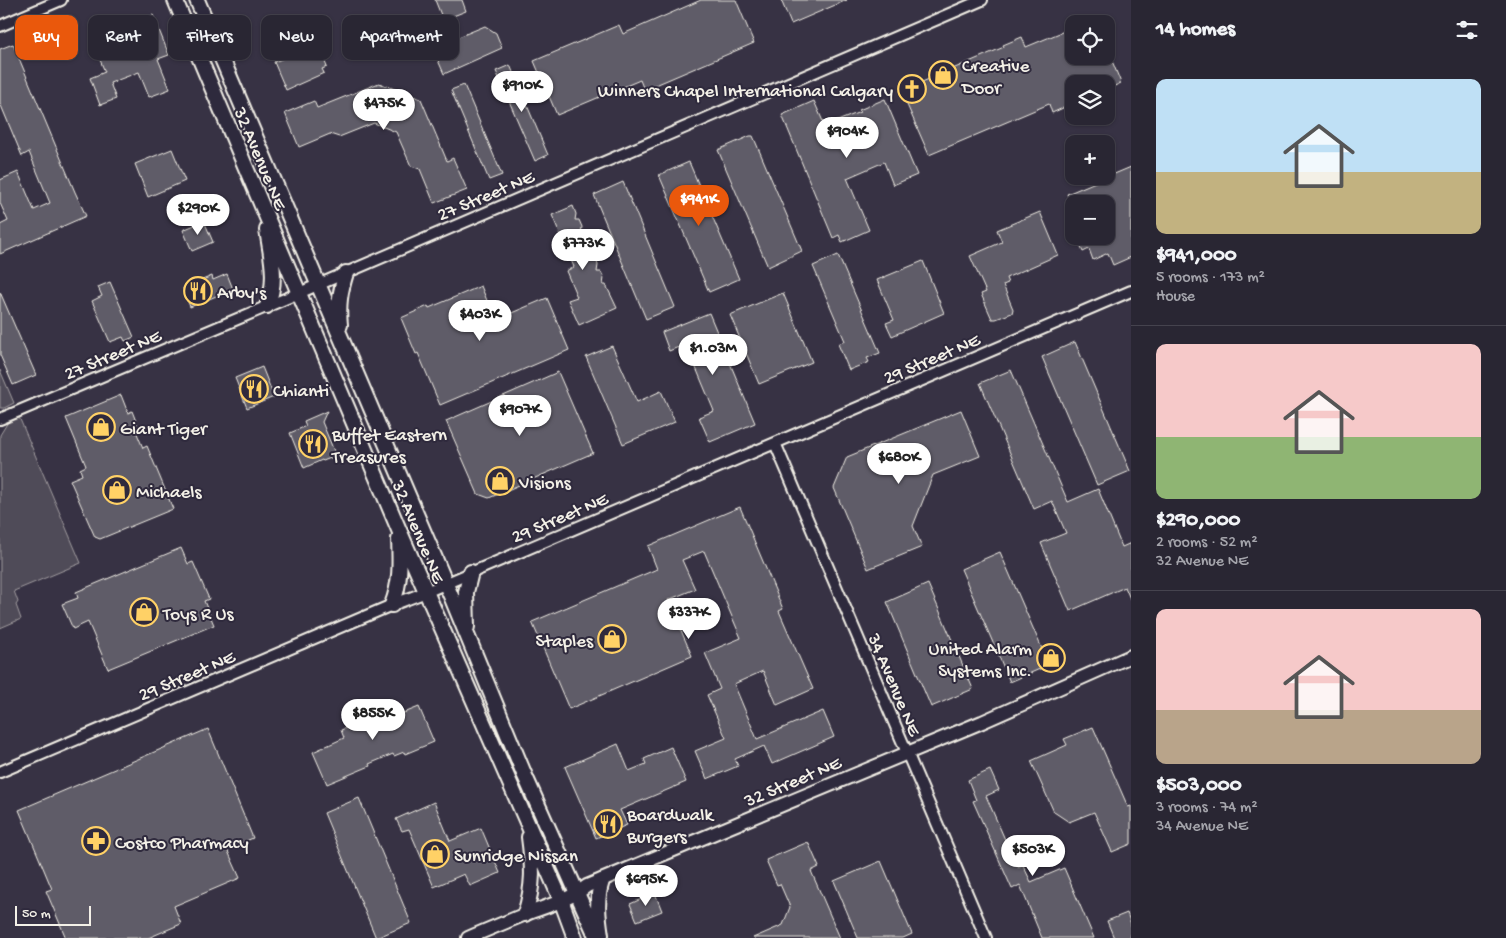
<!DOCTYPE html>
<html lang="en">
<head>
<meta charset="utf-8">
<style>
	:root { --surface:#292633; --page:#35323f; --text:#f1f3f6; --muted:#a5a5ac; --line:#45434e; --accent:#ea580c }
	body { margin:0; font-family:"Gochi Hand",sans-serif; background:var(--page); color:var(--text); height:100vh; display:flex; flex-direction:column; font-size:19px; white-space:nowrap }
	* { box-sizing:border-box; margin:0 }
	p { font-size:16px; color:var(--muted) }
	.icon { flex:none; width:28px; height:28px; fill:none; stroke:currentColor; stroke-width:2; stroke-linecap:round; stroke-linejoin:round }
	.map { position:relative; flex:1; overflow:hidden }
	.sheet { display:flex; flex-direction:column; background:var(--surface); width:375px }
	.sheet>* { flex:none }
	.hud { position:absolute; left:15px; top:15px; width:475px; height:45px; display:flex; gap:10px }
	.fabs { position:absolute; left:1065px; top:15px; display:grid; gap:10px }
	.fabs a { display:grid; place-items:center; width:50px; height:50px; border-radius:10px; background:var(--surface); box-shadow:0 1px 4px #0004,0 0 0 1px var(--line); font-size:25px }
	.scale { position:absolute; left:15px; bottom:12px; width:76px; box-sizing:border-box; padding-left:5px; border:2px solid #f4f1e8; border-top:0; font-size:14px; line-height:18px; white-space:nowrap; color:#f4f1e8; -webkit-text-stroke:4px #2f2a3d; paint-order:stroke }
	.price { position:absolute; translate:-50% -42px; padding:0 11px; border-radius:18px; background:#fff; color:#222; font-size:16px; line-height:32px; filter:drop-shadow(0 1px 2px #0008) }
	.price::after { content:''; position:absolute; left:50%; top:30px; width:15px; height:11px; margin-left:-8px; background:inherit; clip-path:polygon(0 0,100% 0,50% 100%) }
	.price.on { background:var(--accent); color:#fff }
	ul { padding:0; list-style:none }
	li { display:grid; align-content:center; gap:10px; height:265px; padding:0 25px }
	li+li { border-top:1px solid var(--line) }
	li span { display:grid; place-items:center; height:155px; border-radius:10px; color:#555 }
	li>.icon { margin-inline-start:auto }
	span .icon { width:90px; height:90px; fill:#fffc; stroke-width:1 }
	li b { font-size:21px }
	h2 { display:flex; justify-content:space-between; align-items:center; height:60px; padding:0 25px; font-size:21px }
	.chip { padding:0 18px; border-radius:10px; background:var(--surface); box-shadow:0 1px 4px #0004,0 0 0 1px var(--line); font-size:18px; line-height:45px }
	.chip.on { background:var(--accent); color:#fff }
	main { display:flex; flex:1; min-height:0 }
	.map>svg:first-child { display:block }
</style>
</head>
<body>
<main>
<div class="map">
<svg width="1131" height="938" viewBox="0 0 1131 938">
	<rect width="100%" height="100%" fill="#373244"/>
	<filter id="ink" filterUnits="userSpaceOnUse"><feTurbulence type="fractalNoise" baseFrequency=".02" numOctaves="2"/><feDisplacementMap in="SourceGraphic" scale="10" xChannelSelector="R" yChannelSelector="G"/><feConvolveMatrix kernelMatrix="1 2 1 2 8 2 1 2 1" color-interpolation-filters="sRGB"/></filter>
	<g filter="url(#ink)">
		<path fill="#504b59" stroke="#a29ea0" d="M0,370L14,403L4,408H0Z
			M19,417L81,563L14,591L18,602L16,605L21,619L0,628V435L8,422Z"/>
		<path fill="#5f5c67" stroke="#f4f1e8" d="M435,0H462L466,11L443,20Z
			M701,0H736L754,43L644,90L640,80L557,115L534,61L619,25L623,34Z
			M781,0H847L791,24Z
			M153,15L169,55L158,59L170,89L149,97L139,72L110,83L116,99L100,105L90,78L105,72L96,50L104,47L100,36Z
			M485,26L496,33L502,48L444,74L437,58L439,45Z
			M1074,27V56H1110L1121,83L1106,90V84H1074V103L1052,113L1049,104L929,155L901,91L1004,47L1003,45L1022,37L1026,47Z
			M13,44L75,192L86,216L0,254V225L8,221L0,203V180L18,172L34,210L50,203L29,152L22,156L0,103V49Z
			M312,47L316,55L321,52L327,67L322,69L324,73L286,90L274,62Z
			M510,65L548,155L535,161L496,71Z
			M379,83L421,99L447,161L453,158L467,190L434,203L420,169L411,166L396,132L374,123L339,137L330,134L299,147L285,113L314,101L317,108Z
			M464,85L502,175L489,180L451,90Z
			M885,99L917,175L893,185L884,162L847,178L869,230L842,242L839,235L833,238L782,115L814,101L825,126L860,112L859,110Z
			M750,136H753L802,251L768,267L718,150Z
			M172,149L185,181L148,197L135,164Z
			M689,162L739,279L709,292L659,175Z
			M1131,167V257L1113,265L1108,253L1093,260L1089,249L1083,252L1076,236H1106V204H1071L1067,194Z
			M623,182L675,307L646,319L594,195Z
			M573,206L576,214L575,220H579L582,227L581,233H584L587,240V246H590L593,253L592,259H596L598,265L597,272H601L604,278L603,285H606L617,308L579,325L568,300L577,297L566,271L574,267L552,215Z
			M1040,212L1058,255L1006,278L1008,283L1003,285L1013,309L1012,313L996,319H992L981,294L986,292L970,256L1002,242L997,230Z
			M204,221L213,242L192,251L183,230Z
			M838,255L880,353L867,358L869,362L849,370L838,344L845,341L813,266Z
			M923,261L944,313L892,336L886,323L894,320L877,280Z
			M227,274L233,289L190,307L183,288L212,276L213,280Z
			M110,282L134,337L125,341L123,337L110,342L92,301L102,296L98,287Z
			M481,286L495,320L547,298L569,350L440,405L418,353L416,354L401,318L428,306L429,308Z
			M0,292L36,375L13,385L0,355Z
			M783,293L812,362L759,384L730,315Z
			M709,313L755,423L710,442L699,417L714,411L686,344L669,351L662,332Z
			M1075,342L1130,471L1097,485L1042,357Z
			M612,346L637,402L661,391L675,422L623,444L586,357Z
			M262,367L274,397L247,408L235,378Z
			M1011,370L1068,502L1098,489L1122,547L1131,543V601L1125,587L1070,611L1041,543L1066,533L1052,501L1034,509L980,383Z
			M558,372L593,453L489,498L478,494L446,421Z
			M121,395L128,413L132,411L139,429L136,431L143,448L147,446L173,509L100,539L95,537L70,480L82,475L80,469L86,466L66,418Z
			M961,410L980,456L933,475L913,526L922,547L868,569L834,488L847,457Z
			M327,411L322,422L336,456L323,461L322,460L304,468L290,433L306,426L304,421Z
			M740,507L783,609L779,611L813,689L777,705L763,671L734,684L757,739L823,711L834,737L772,764L764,746L735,759L738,766L707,779L695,751L726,738L707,695L720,689L705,653L741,638L704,551L682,560L695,589L668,600L692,656L569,709L532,622L657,569L648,546Z
			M181,548L188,564L193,562L209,599L204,601L214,625L108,669L88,622L73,629L62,604L78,598L76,592Z
			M1000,552L1049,665L1010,682L961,569Z
			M928,584L973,689L931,707L887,602Z
			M373,702L378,712L387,709L393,710L395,715L403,712L404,713L419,707L434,742L405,754L404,752L394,756L393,754L369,764L370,766L327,784L313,752L344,738L341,730L356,724L351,712Z
			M1093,727L1128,807L1131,806V844L1112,852L1094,812L1069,822L1054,812L1031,761L1067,745L1064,739Z
			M208,729L253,838L227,849L240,878L174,906L181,924L148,938H66L46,891L52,889L19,810Z
			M618,744L629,771L646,764L644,759L671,747L686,782L620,810L627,825L596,838L565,767Z
			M990,770L999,790L986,796L1017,867L1023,865L1031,882L1064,868L1094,938H1042L1020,885L1012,889L973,801L976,800L968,780Z
			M359,798L411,923L376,938L324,813Z
			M434,802L450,841L481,828L500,873L470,886L464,874L434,887L409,829L402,831L396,819Z
			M808,842L819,867L811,871L840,938H753L783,925L790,907L780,884L777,885L766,860Z
			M881,861L912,934L903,938H858L834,881Z
			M655,893L662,911L637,921L630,904Z
			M1127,913L1131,924V938H1114L1107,921Z"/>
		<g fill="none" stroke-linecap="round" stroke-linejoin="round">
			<defs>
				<path id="minor" d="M0,26L61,0
					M0,419L299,293L982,0
					M775,443L986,938
					M0,772L392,605L426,592L1131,291"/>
				<path id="tertiary" d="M468,938C486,930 504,923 523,915C544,907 568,901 587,886L982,722L1131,656"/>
				<path id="secondary" d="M175,0L399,530L561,900L575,938
					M197,0L451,596L525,776L597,938
					M267,230C271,256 278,281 267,306
					M340,325C338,305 340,292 346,273
					M392,605C401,582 400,563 399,539
					M467,627L466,592L471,572
					M525,914C534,885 533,867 529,837
					M601,935C598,916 596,899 602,881"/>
			</defs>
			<use href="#minor" stroke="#f4f1e8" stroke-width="14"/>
			<use href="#tertiary" stroke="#f4f1e8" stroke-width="16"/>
			<use href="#secondary" stroke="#f4f1e8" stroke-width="18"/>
			<use href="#minor" stroke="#2f2a3d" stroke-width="10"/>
			<use href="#tertiary" stroke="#2f2a3d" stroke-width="12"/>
			<use href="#secondary" stroke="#2f2a3d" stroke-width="14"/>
		</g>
	</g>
	<defs>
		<symbol id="shop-ring" viewBox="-11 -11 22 22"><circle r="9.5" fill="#2f2a3d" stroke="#ffd166" stroke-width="1.5"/><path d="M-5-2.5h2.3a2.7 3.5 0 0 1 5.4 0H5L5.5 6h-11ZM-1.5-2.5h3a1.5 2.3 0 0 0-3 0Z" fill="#ffd166"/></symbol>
		<symbol id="church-ring" viewBox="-11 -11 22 22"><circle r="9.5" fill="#2f2a3d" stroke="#ffd166" stroke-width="1.5"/><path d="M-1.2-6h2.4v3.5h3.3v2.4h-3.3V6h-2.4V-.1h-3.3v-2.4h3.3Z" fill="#ffd166"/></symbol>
		<symbol id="restaurant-ring" viewBox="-11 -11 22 22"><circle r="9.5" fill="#2f2a3d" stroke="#ffd166" stroke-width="1.5"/><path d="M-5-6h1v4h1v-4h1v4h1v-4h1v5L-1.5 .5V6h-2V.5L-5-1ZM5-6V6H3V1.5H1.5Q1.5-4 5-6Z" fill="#ffd166"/></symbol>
		<symbol id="pharmacy-ring" viewBox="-11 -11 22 22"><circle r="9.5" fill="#2f2a3d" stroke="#ffd166" stroke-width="1.5"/><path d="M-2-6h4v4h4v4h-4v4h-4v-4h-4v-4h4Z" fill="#ffd166"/></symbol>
	</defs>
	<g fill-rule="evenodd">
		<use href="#shop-ring" x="927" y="59" width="32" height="32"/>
		<use href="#church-ring" x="896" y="73" width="32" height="32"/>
		<use href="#restaurant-ring" x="182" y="275" width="32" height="32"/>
		<use href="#restaurant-ring" x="238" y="373" width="32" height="32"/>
		<use href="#shop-ring" x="85" y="411" width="32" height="32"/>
		<use href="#restaurant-ring" x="297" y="428" width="32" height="32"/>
		<use href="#shop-ring" x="484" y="465" width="32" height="32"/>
		<use href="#shop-ring" x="101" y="474" width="32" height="32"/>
		<use href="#shop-ring" x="128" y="596" width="32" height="32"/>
		<use href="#shop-ring" x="596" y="623" width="32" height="32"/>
		<use href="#shop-ring" x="1035" y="642" width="32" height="32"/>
		<use href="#restaurant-ring" x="592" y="808" width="32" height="32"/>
		<use href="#pharmacy-ring" x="80" y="825" width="32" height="32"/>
		<use href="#shop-ring" x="419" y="838" width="32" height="32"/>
	</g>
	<g text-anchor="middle" stroke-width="4" stroke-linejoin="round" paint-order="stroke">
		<g font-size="19" fill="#f4f1e8" stroke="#2f2a3d" text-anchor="start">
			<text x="962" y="71">Creative<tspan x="962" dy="22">Door</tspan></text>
			<text x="893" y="96" text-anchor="end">Winners Chapel International Calgary</text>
			<text x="217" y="298">Arby's</text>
			<text x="273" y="396">Chianti</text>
			<text x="120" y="434">Giant Tiger</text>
			<text x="332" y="440">Buffet Eastern<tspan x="332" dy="22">Treasures</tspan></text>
			<text x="519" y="488">Visions</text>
			<text x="136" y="497">Michaels</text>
			<text x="163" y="619">Toys R Us</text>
			<text x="593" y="646" text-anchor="end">Staples</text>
			<text x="1032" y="654" text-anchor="end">United Alarm<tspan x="1032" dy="22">Systems Inc.</tspan></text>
			<text x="627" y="820">Boardwalk<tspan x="627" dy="22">Burgers</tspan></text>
			<text x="115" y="848">Costco Pharmacy</text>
			<text x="454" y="861">Sunridge Nissan</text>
		</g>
		<g font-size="19" fill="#f4f1e8" stroke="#2f2a3d">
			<text transform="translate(262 158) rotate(67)" y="7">32 Avenue NE</text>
			<text transform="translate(485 194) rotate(-23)" y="7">27 Street NE</text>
			<text transform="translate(112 353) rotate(-23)" y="7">27 Street NE</text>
			<text transform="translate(931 357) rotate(-23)" y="7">29 Street NE</text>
			<text transform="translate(559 516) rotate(-23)" y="7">29 Street NE</text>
			<text transform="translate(420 531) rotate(67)" y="7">32 Avenue NE</text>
			<text transform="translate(186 674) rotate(-23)" y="7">29 Street NE</text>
			<text transform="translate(896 684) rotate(67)" y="7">34 Avenue NE</text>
			<text transform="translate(792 780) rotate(-23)" y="7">32 Street NE</text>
		</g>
	</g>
</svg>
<div class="fabs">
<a><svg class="icon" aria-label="locate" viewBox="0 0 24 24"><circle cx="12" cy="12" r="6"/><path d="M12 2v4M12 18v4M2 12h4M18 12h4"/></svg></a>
<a><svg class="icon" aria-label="layers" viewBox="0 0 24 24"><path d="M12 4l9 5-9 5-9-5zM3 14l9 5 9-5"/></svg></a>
<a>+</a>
<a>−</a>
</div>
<div class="scale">50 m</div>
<b class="price" style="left:522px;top:113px">$910K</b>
<b class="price" style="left:384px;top:131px">$475K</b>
<b class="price" style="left:847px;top:159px">$904K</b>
<b class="price on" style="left:699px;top:227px">$941K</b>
<b class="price" style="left:198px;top:236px">$290K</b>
<b class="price" style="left:583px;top:271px">$773K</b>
<b class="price" style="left:480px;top:342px">$403K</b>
<b class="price" style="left:713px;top:376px">$1.03M</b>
<b class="price" style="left:520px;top:437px">$907K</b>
<b class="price" style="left:899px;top:485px">$680K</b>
<b class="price" style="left:689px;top:640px">$337K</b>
<b class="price" style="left:373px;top:741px">$855K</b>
<b class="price" style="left:1033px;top:877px">$503K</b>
<b class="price" style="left:646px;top:907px">$695K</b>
<div class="hud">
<a class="chip on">Buy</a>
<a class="chip">Rent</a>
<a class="chip">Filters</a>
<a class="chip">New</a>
<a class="chip">Apartment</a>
</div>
</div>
<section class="sheet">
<h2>14 homes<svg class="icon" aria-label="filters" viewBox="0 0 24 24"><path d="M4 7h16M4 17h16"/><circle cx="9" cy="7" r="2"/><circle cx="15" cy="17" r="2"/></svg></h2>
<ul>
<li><span style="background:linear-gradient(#bfe0f5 60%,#c2b280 0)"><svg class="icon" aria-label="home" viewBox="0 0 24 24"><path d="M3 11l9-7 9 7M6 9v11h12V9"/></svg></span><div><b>$941,000</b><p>5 rooms · 173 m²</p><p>House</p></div></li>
<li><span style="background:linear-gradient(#f6c9c9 60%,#8fb573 0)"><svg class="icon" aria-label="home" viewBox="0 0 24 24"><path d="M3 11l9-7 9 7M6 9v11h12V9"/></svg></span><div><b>$290,000</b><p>2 rooms · 52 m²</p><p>32 Avenue NE</p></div></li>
<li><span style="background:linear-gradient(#f6c9c9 65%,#b9a48a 0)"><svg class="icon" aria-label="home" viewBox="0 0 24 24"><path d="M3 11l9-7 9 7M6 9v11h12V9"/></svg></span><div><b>$503,000</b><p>3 rooms · 74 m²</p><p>34 Avenue NE</p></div></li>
</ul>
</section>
</main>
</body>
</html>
